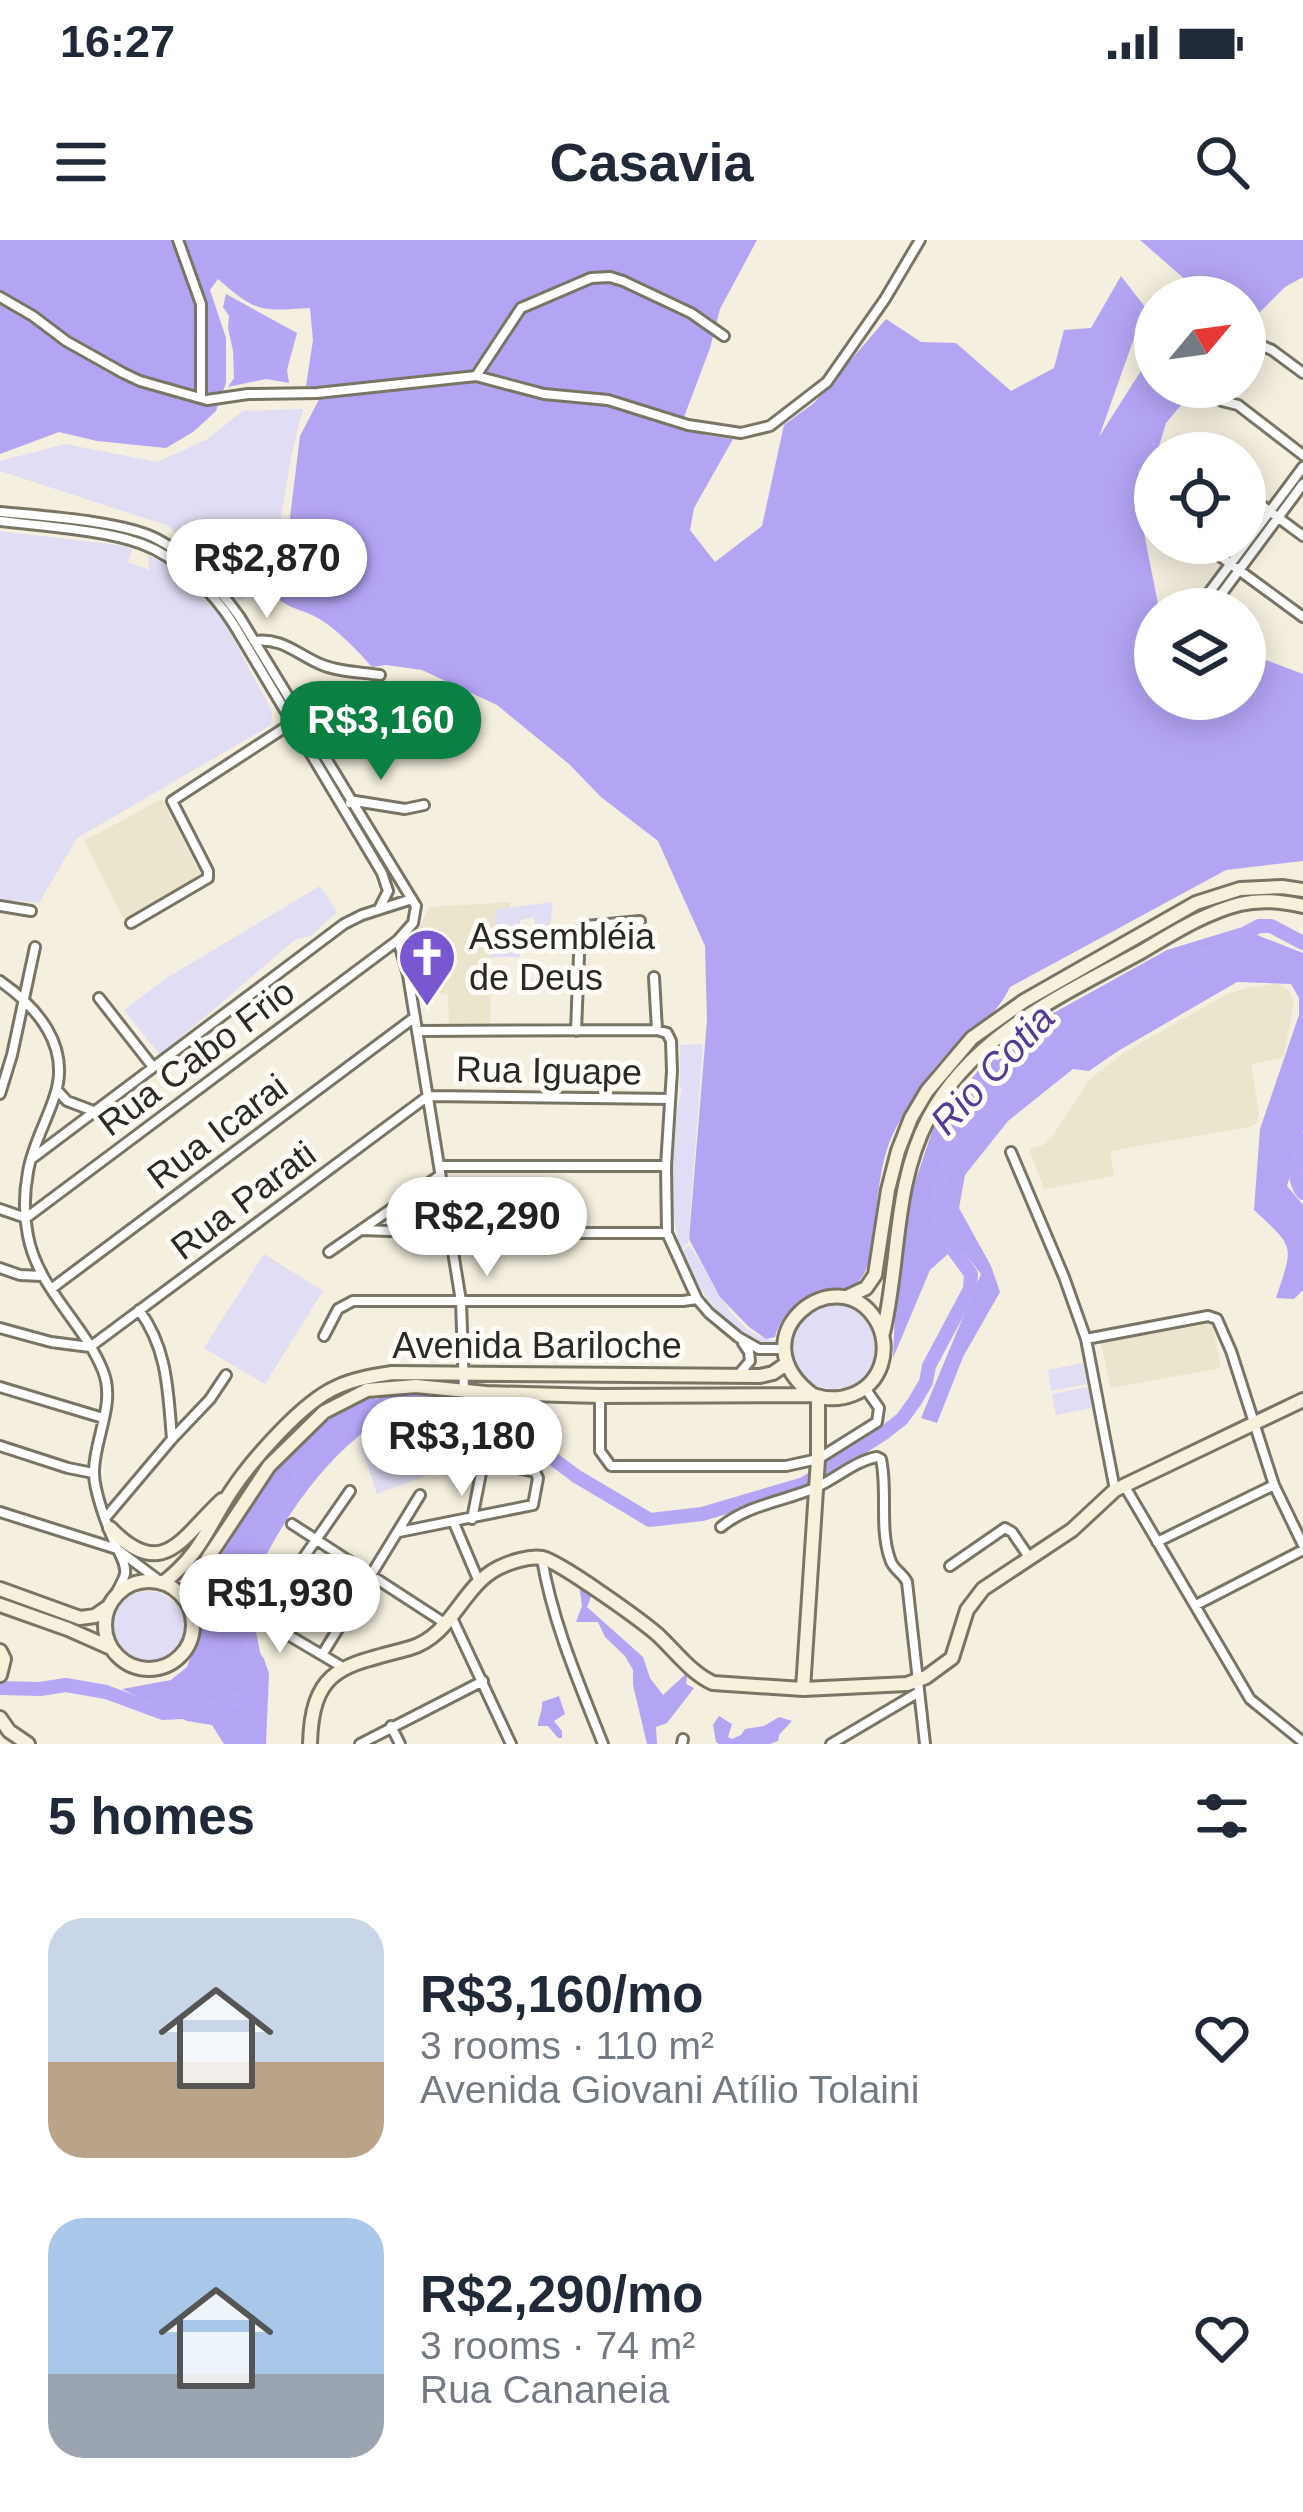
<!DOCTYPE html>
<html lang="en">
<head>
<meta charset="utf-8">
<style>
	:root { --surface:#fff; --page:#f6f6f7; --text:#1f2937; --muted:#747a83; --accent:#0b8043 }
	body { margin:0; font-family:Arial,sans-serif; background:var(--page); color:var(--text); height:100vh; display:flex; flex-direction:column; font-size:45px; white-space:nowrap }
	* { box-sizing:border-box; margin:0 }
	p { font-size:39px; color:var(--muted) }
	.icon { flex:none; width:66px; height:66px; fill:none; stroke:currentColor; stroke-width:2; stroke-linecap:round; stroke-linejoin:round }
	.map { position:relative; height:1504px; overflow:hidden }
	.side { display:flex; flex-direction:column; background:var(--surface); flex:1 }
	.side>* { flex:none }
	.needle { width:78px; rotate:61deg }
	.tools { position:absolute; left:1134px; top:36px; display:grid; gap:24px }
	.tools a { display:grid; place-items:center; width:132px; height:132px; border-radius:50%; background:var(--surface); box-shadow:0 6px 30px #0003; font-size:60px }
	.price { position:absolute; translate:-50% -102px; padding:0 27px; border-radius:42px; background:#fff; color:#222; font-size:39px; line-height:78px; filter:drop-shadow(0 3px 6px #0008) }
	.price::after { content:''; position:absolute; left:50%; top:72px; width:36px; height:27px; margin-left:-18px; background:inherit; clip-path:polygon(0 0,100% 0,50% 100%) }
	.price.current { background:var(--accent); color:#fff }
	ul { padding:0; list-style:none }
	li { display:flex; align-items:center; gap:36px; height:300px; padding:0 48px }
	li span { display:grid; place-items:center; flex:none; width:336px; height:240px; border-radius:36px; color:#555 }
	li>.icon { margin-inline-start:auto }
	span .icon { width:144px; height:144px; fill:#fffc; stroke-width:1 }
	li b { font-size:51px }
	h2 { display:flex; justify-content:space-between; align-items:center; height:144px; padding:0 48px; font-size:51px }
	.status { display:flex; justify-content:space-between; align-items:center; height:84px; padding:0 60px; background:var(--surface); direction:ltr }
	.status svg { height:33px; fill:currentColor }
	header { display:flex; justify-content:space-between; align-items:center; height:156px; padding:0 48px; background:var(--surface); font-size:54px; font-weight:800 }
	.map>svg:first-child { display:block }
</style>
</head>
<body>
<div class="status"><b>16:27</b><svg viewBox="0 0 49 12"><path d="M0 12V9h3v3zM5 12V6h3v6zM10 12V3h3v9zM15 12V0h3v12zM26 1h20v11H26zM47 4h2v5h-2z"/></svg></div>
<header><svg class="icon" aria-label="menu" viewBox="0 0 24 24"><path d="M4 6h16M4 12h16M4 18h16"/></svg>Casavia<svg class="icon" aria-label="search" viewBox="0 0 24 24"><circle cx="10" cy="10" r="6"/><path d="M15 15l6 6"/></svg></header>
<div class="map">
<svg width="1303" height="1504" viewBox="0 0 1303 1504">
	<rect width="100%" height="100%" fill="#f4efde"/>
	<path fill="#ece5cd" d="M162,559L201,635L198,640L125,681L84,601Z
		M510,662L512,714L491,718L490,786L449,785L448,755L419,750L413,701L429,667Z
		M1279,744L1289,750L1294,763L1284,815L1281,818L1251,824L1259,873L1257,883L1249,887L1110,911L1114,936L1044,949L1029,909L1043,905L1052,897L1090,839L1125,812L1225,755L1246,748Z
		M1208,1084L1213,1087L1221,1128L1111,1148L1101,1103Z"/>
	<path fill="#e0ddf5" d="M303,169C286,227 281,288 269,347L239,361L169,286L0,231V221L65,204L157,222L206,200L243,171Z
		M0,291L133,307L128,322L149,330L148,315L168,325L221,376L272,471L271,485L77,598L39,663L0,659Z
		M320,646L337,672L311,696L296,699L160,815L124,770L165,739Z
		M553,662L550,686H536L534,677L520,680V717H491L497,669Z
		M703,804L688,1003L681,1010C667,968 670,892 682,849L680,848V805Z
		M426,950C436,959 441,973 436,986L415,989L402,982L400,973L406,964Z
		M689,1005C715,1039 728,1093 776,1101L766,1107C720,1083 703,1058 682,1012Z
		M264,1014L323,1051L265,1144L204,1108Z
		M791 1106a43 43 0 1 1 86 0a43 43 0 1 1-86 0Z
		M1083,1123L1087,1144L1051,1151L1048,1130Z
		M1088,1147L1092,1168L1056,1175L1052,1154Z
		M440,1175L457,1224L377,1254L360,1203Z
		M111 1388a37 37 0 1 1 74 0a37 37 0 1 1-74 0Z"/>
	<path fill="#b4a4f4" d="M0,0H757L720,69L710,108L681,185L705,195L733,199L694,268L690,290L715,322L762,286L784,185L814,163L886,79L921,102L956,103L1011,151L1054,128L1064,90L1091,88L1121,36L1145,67L1099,197L1151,115L1155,117V147H1196L1166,183L1149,239L1144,293L1159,369H1155V459H1245V412L1303,434V621L1226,630L1010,747C994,780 972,788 948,813C927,834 910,863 896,888C879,919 878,961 873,996C871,1007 870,1022 865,1032C847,1068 795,1036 775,1097L766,1099L749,1087L720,1057L689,999L707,780L705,706L658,601L601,557L569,524L497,465L422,430L386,425L372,427C356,409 339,391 318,378C300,368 289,370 273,354L288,294L300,196L325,148L306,146L313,100L310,68C260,71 257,73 218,39L210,50L226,98V143L216,171L193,192L166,208L97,201L59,192L0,214Z
		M1140,0H1303V37L1285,47L1245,87V57H1194L1195,48Z
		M1239,688L1303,713V890L1287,946L1303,965V1050L1294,1059L1276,1058C1294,1004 1295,1008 1254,970L1260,889L1299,775V758L1291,744L1237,742L1118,811L1089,831L1073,829L1008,881L965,935L959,968L991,1026L1000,1052L963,1117L937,1183L921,1178L981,1034L958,1005L930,1030L893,1118L896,1046L908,963L935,883L987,820L1041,780L1167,710Z
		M374,1156L383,1178C328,1214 287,1272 258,1331C250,1348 246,1367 241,1385L264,1419L269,1433L266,1504H224L212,1485L187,1481L122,1449L171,1440L187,1427L201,1388L199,1352L274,1228L332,1177Z
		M579,1344L592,1354L587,1367L643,1417L650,1438L663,1455L688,1432L686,1444L694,1448L667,1483L656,1487L657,1504H647L633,1445V1430L625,1416L605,1397L598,1382H576L582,1366Z
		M559,1456L565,1474L554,1481L562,1491V1498H558L548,1486H538C538,1477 543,1471 542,1462Z
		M719,1476L732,1484L728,1497L732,1499L741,1495L745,1489L764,1486L779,1477L792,1481L779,1495L778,1501L770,1504H719L716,1502L713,1485Z"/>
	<path fill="#b6a6f6" d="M226,54L297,93L287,130L289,143L266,139L228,147L234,138L233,111L228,88L229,76L223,67Z"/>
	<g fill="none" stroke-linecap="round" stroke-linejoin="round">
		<path stroke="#b6a6f6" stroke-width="14" d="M1303,899C1298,919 1290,936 1303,953
			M0,1448L40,1449L66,1445L106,1452L163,1473L201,1471L249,1456L256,1447V1427L246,1378L237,1355L243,1340L304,1226L331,1198L372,1169L392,1159L435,1156L471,1167L492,1183L529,1194L540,1202L552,1218L576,1236L650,1280L702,1274L804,1244L884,1193L902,1179L915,1161L926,1142L929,1126L970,1049L971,1034L952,1008L935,972L941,937L950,916L972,889L989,875L1009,865L1030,844L1050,804L1063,790L1259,686H1271L1303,703"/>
		<defs>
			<path id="street" d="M178,0L201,64V158
				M0,57L33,76L66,101L123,133L140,141L207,160L248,154L317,153L476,136L544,154L608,160L688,185L741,193L770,186L827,142L885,59L920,0
				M1258,104L1272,110L1303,133
				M476,136L521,68L591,38L610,37L623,41L691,73L724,96
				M1222,161L1238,165L1303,215
				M1245,253L1303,296
				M0,272C40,276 124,281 157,299C190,316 218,347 239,376L416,666
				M0,281C41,286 105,290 142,304C178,317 214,353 234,385L382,633L388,651L379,669
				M1202,303L1303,377
				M1205,358L1303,227
				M1214,364L1303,244
				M254,401C281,397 297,414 320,424C338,432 361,432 380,435
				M350,563L355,561L405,569L424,565
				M0,666L31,671
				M416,666L413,683L398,700L408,735L461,1061L464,1150
				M131,683L208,638V631L172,561L295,481
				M654,737L657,790
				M0,741C37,767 71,806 55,855C47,881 32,906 28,932C24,953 24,976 28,996C38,1049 84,1083 103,1131C116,1163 95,1197 94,1230C93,1250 108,1289 117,1308C121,1317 126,1324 125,1334C123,1342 117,1351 113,1359
				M99,758L153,827
				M417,791L657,790L667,793L671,801L672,831L666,926L667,993L697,1059L709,1073L738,1097L759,1109H783
				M576,791L580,690L586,686L640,681
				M57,850L67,861L96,872
				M0,854L12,815L35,707
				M1011,912L1064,1037L1086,1099L1115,1250
				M34,917L344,684L362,675L412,659
				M439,926H666
				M0,969L26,978L398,700
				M361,990L449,993H667
				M329,1012L439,936
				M0,1028L20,1035L42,1036
				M51,1049L415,777
				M139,1070C168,1109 168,1152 172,1199
				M0,1088L51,1102L90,1107L428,856L670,859
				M324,1096L338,1069L353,1061H683L697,1059
				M1086,1099L1208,1076L1217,1079L1231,1111L1274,1245L1303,1305
				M739,1134L750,1121L749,1112L743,1103
				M0,1147L103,1178
				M600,1156V1211L611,1226H786L818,1219L877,1182L879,1168L865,1148
				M0,1206L68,1228L93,1233
				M1124,1245L1250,1459L1303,1502
				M0,1272L117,1309L161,1342
				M107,1276L172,1199L210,1159L226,1135
				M472,1279L482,1228
				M454,1283L479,1342
				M292,1284L446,1384
				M721,1287C749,1264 786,1261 817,1247C837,1238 855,1221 877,1217L881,1219C888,1251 879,1288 890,1319C893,1330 902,1332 907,1342L925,1504
				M399,1292L533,1265L538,1238L535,1232L513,1227L474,1228L464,1212L454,1180
				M1157,1302L1274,1245
				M542,1319C553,1384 579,1443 603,1504
				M950,1326L1005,1288L1012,1292L1029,1317
				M1196,1365L1303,1310
				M452,1378L511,1504
				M322,1415L420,1255
				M344,1428L273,1386L268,1377L270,1366L350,1251
				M391,1486L400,1504
				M360,1504L483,1441
				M682,1504L683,1499
				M831,1504L919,1452"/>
			<path id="secondary" d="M847,1057L866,1048L875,1035L888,950L898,911L911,878L927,851L972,798L1024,761L1196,663L1240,649L1282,647L1303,650
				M883,1093C900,1022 893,946 928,879C971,796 1062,755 1141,712C1172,694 1204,673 1240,664C1261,659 1282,661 1303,666
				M110,1288C163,1343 182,1297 222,1260
				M105 1385a44 44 0 1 1 88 0a44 44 0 1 1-88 0Z
				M163,1343C200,1314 206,1291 230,1253C251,1221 302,1162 337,1147C354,1139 373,1136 392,1133L760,1136L773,1133L786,1124
				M0,1349L80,1378L95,1376L108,1367
				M0,1365L68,1389L111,1408
				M191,1372L194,1346L208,1318L269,1226L324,1172L367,1150L416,1146L486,1153L600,1156L813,1155C840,1164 871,1154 881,1125C886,1110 884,1093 876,1080C836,1016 735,1097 813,1155
				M0,1411L4,1419L0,1435
				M803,1449L818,1219V1157
				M0,1478L9,1491L28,1504
				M310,1504C312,1426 345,1426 410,1408C452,1396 461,1347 498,1328C510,1322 529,1316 542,1318C559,1321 642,1381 658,1395C676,1412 691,1433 713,1443L803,1449L907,1444L926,1437L952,1418L967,1370L983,1349L1072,1290L1115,1250L1303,1160"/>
		</defs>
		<use href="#street" stroke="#797565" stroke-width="14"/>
		<use href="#secondary" stroke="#797565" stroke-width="18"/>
		<use href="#street" stroke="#fff" stroke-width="8"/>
		<use href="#secondary" stroke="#f7f0db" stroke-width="12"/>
	</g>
	<defs>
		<symbol id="church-pin" viewBox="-11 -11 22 30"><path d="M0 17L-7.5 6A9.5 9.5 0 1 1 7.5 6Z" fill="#7957d0" stroke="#fefcf6"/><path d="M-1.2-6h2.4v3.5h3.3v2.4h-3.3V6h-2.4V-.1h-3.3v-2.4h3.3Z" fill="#fff"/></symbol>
	</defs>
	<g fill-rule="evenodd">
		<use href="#church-pin" x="394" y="684" width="66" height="90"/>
	</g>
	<g text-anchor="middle" stroke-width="10" stroke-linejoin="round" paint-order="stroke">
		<g font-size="36" fill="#2b2923" stroke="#fefcf6" text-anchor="start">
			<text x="469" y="709">Assembléia<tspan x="469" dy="41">de Deus</tspan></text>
		</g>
		<g font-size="36" fill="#2b2923" stroke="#fefcf6">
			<text transform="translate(196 817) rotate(-37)" y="13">Rua Cabo Frio</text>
			<text transform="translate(549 830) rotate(1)" y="13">Rua Iguape</text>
			<text transform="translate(217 891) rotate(-37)" y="13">Rua Icarai</text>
			<text transform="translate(243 960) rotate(-37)" y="13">Rua Parati</text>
			<text x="537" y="1118">Avenida Bariloche</text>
		</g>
		<g font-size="39" font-style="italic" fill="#543995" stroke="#fefcf6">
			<text transform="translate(992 829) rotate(-47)" y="14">Rio Cotia</text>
		</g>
	</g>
</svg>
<div class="tools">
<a><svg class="needle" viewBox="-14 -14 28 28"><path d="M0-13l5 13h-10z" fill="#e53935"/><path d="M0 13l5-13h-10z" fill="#747a83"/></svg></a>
<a><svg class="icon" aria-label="locate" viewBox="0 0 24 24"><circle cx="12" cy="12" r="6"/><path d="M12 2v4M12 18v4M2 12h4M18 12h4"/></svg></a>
<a><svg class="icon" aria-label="layers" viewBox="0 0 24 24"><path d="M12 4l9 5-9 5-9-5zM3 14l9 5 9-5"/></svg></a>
</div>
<b class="price" style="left:267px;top:381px">R$2,870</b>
<b class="price current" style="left:381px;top:543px">R$3,160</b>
<b class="price" style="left:487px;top:1039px">R$2,290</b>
<b class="price" style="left:462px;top:1259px">R$3,180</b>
<b class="price" style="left:280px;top:1416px">R$1,930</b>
</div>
<section class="side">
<h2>5 homes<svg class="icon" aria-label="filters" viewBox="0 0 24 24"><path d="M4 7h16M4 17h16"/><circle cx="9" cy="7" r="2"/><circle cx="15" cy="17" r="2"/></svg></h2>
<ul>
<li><span style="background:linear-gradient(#c9d6e8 60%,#b9a48a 0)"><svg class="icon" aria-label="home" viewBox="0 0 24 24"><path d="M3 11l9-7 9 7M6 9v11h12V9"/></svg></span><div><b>R$3,160/mo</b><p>3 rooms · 110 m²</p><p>Avenida Giovani Atílio Tolaini</p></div><svg class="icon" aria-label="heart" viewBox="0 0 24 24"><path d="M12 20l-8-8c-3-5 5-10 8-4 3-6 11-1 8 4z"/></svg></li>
<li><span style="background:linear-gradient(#a9c7e8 65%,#9aa5b1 0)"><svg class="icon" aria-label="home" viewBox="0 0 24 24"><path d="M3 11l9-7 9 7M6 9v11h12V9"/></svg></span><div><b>R$2,290/mo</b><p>3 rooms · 74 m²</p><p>Rua Cananeia</p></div><svg class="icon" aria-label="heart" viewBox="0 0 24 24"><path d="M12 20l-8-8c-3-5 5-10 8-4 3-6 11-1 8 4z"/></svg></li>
</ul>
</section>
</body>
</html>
